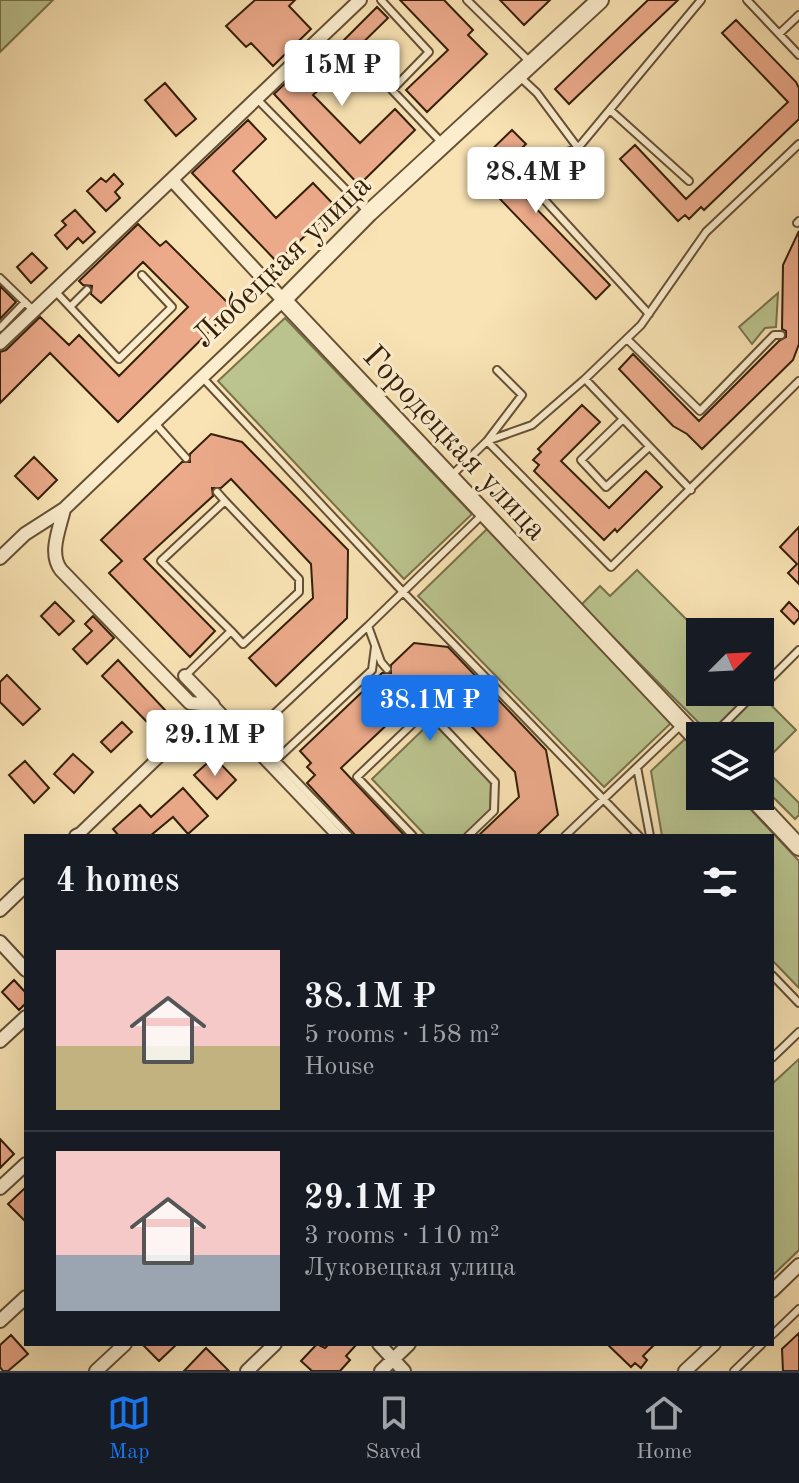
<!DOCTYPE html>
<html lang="en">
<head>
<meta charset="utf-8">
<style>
	:root { --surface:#171b24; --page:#20242c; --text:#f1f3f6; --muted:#9ea1a6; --line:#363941; --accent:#1a73e8 }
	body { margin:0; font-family:"Old Standard TT",serif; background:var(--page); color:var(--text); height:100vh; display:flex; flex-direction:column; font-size:30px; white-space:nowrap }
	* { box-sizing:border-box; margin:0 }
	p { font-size:26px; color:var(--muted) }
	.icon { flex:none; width:44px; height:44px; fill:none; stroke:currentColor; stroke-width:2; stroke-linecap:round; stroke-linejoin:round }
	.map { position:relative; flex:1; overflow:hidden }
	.sheet { position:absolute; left:24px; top:834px; width:750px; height:512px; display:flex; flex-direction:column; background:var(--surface); border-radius:0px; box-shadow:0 8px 32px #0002 }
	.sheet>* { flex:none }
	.needle { width:52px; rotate:66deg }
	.buttons { position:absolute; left:686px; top:618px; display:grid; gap:16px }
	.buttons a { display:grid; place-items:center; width:88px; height:88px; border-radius:0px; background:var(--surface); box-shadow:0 8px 32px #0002; font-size:40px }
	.price { position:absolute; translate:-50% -68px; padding:0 18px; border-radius:8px; background:#fff; color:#222; font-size:26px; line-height:52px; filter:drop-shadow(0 2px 4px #0008) }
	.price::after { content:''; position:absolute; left:50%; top:48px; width:24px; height:18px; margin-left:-12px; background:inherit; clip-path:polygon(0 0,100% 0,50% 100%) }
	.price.active { background:var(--accent); color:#fff }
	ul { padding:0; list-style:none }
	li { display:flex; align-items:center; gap:24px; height:200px; padding:0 32px }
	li+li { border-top:2px solid var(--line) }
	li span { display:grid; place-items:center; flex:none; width:224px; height:160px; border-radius:0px; color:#555 }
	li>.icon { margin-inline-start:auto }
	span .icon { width:96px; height:96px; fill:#fffc; stroke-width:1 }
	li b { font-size:34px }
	h2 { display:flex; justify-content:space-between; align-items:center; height:96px; padding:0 32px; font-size:34px }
	.tabs { display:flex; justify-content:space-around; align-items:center; height:112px; border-top:2px solid var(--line); background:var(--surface); font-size:22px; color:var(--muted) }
	.tabs a { display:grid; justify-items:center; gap:4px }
	.tabs .active { color:var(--accent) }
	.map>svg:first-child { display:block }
</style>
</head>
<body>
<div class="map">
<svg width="799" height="1371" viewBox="0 0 799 1371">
	<rect width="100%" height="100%" fill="#f9e3b4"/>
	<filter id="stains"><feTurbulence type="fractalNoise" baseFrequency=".0025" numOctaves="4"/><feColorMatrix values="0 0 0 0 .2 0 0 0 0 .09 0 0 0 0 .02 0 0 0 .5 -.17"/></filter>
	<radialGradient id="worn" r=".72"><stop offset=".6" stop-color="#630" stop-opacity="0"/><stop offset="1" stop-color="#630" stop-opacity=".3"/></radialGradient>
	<path fill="#bbc48f" stroke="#78724c" stroke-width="2" d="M0,0H53L0,52Z
		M778,293L776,327L765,328L752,344L739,327Z
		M285,318L472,514L404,579L218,381Z
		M487,529L671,723L604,787L418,596Z
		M637,570L700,633V692H758L796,730L761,765L799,803V815L795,819L760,784V736H712L581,605L600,586L610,596Z
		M432,721L491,783L490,810L463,836H426L372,779Z
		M686,738L700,754V796H738L799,861V988L772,960V836H662L651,771Z
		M799,1059V1250L772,1276V1084Z"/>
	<path fill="#ecaa8b" stroke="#341f0a" stroke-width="2" d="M255,0H295L289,6L311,29L273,66L251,43L246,47L226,26Z
		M400,0H444L473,30L468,35L487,54L427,112L406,90L448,50Z
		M500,0H550L524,25Z
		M648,0H678L569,104L555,89Z
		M377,7L388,18L343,62L346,65L313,95L360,143L395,109L415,130L359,185L274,94L327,44L333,51Z
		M736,20L796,82L799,88V119L704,210L701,207L689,219L685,215L678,221L620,159L635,145L686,199L788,102L722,33Z
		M165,83L196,119L176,136L145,100Z
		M248,120L266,139L233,171L276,218L313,183L336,207L277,262L192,173Z
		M512,130L526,144L499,170L610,285L596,299L476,174L486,164L482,159Z
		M114,174L123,184L115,192L120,198L106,211L87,191L101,178L106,182Z
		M75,210L95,232L83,243L78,238L67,249L55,235L66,225L62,221Z
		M138,224L160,246L166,241L233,308L118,422L50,353L0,403V352L6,350L40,317L69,345L79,335L119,376L188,307L143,262L101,303L91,294L92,286L83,285L79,281Z
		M799,231V344L793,360L702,449L687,434L673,426L619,369L633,354L699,421L779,341L786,337V331L782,329L783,265Z
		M32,253L47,268L31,283L17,267Z
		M0,286L16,302L0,319Z
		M582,405L600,422L561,461L609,508L646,471L662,487L617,532L615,529L604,540L534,471L539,465L533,460L541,452L538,449Z
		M211,434L242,442L348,550L347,618L276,686L249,658L313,598L311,564L231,479L221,488H212L213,496L144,559L215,631L190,657L109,573L122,561L101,540L182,462H190V454Z
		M34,457L57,480L38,499L15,476Z
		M799,527V584L788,573L797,564L780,547Z
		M55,602L74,621L59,635L41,616Z
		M789,602L799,612V618L794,624L781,611Z
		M93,616L114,638L87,664L73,649L92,631L85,624Z
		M414,643L448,647L546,750L558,815L536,836H478L519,797L515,772L430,683L419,694L411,693V702L341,768L405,836H356L307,783L315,775L307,767L311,763L300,751L382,673H391V665Z
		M118,660L165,710L150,725L102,676Z
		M7,675L40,709L23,725L0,702V682Z
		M122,722L132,732L111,752L101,742Z
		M73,754L93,772L74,793L54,774Z
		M214,757L236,780L217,799L194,775Z
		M25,761L49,788L34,803L9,775Z
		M183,788L208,816L188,834L173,817L150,836H119L113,829L140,805L151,817Z
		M14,980L26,993V1003L19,1010L2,992Z
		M0,1139L14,1154L0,1168Z
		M26,1187V1222L8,1204Z
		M799,1333V1371H783L782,1349Z
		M11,1335L28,1354L8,1371H3L0,1367V1345Z
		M142,1344H177L159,1361Z
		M317,1344L325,1348L329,1344H357L346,1356L350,1360L340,1371H312L301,1361Z
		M607,1344H655L643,1356L647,1360L641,1368L635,1363L631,1367Z
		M206,1348L229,1371H184Z"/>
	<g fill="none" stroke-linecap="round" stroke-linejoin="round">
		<defs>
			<path id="service" d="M381,0L429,52L392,90L442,143
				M467,0L530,62
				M747,0L799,55
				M779,34L799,15
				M520,77L537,93L578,148L701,0
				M257,99L369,213
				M610,110L689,181
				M578,148L518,171L649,314
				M797,223L799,221
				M0,278L34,311
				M55,291L119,359L172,307L142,275
				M70,307L87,290
				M0,328L25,302
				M627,339L700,411L774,335H781
				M497,370L522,395L487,441L611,567L799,381
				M201,376L403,592L639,836
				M585,379L641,325L706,232L799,144
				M623,419L581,460L606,487L649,447
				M154,422L186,458
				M450,477L487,441L532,425L585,379L691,490
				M225,501L299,579V592L243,644L231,631
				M387,669L381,662L368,626L482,515
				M185,676L231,631L161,561L225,501L217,492
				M760,689L799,650
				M427,710L495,782L494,811L468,836
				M274,714L368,626
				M712,736L756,692
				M637,767L650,836
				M349,836L276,760L372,670L375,647
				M413,836L357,777L427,710L415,698
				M565,836L680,726
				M772,975L799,1003
				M772,1058L799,1032
				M772,1335L799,1309
				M734,1371L762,1344"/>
			<path id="pedestrian" d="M78,835L213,705L338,836"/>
			<path id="minor" d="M0,343L360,0
				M64,509C60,528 48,553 61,570L190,703L213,705
				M0,558L25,534L64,509L283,300L172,180
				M185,676L213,705
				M76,836L78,835
				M0,910L26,885
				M0,942L26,970
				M0,1041L26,1017
				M0,1188L26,1164
				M772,1291L799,1265
				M0,1321L26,1297
				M379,1344L404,1371
				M96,1371L125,1344
				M247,1371L275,1344
				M381,1371L409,1344
				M685,1371L714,1344"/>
			<path id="tertiary" d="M600,0L369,213L283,300L700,742
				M751,796L799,847"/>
		</defs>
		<use href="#service" stroke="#655034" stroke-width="10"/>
		<use href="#pedestrian" stroke="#655034" stroke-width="14"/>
		<use href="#minor" stroke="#655034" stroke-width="16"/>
		<use href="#tertiary" stroke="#655034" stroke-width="20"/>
		<use href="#service" stroke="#fbedce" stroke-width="6"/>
		<use href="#pedestrian" stroke="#fbedce" stroke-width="10"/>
		<use href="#minor" stroke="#fbedce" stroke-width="12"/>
		<use href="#tertiary" stroke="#fbedce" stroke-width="16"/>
	</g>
	<g text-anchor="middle" stroke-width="6" stroke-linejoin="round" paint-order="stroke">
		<g font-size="32" fill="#341f0a" stroke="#fbedce">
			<text transform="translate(281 260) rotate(-44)" y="11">Любецкая улица</text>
			<text transform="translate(456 442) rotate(47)" y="11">Городецкая улица</text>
		</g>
	</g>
	<rect width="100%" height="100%" filter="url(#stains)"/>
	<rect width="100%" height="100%" fill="url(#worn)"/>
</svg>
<div class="buttons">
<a><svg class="needle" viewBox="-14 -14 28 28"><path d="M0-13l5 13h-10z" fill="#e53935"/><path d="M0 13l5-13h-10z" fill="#9ea1a6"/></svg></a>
<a><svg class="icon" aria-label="layers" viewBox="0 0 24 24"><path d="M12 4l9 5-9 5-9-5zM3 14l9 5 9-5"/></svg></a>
</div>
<b class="price" style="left:342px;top:108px">15M ₽</b>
<b class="price" style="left:536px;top:215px">28.4M ₽</b>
<b class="price active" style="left:430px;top:743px">38.1M ₽</b>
<b class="price" style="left:215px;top:778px">29.1M ₽</b>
<section class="sheet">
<h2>4 homes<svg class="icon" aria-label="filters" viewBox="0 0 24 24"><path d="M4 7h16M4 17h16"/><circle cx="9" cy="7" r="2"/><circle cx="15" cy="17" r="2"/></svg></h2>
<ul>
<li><span style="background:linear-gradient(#f6c9c9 60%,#c2b280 0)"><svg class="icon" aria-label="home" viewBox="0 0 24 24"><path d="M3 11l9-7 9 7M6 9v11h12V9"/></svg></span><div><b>38.1M ₽</b><p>5 rooms · 158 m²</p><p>House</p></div></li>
<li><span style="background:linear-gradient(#f6c9c9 65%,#9aa5b1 0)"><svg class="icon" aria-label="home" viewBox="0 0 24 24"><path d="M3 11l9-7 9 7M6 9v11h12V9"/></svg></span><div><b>29.1M ₽</b><p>3 rooms · 110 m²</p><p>Луковецкая улица</p></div></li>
</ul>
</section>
</div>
<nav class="tabs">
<a class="active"><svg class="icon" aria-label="map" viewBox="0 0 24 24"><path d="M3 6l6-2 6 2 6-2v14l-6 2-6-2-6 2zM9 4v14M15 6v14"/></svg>Map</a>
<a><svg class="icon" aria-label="saved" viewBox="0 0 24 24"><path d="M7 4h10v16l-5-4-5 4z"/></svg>Saved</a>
<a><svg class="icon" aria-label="home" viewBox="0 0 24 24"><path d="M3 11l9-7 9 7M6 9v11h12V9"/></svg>Home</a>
</nav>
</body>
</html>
